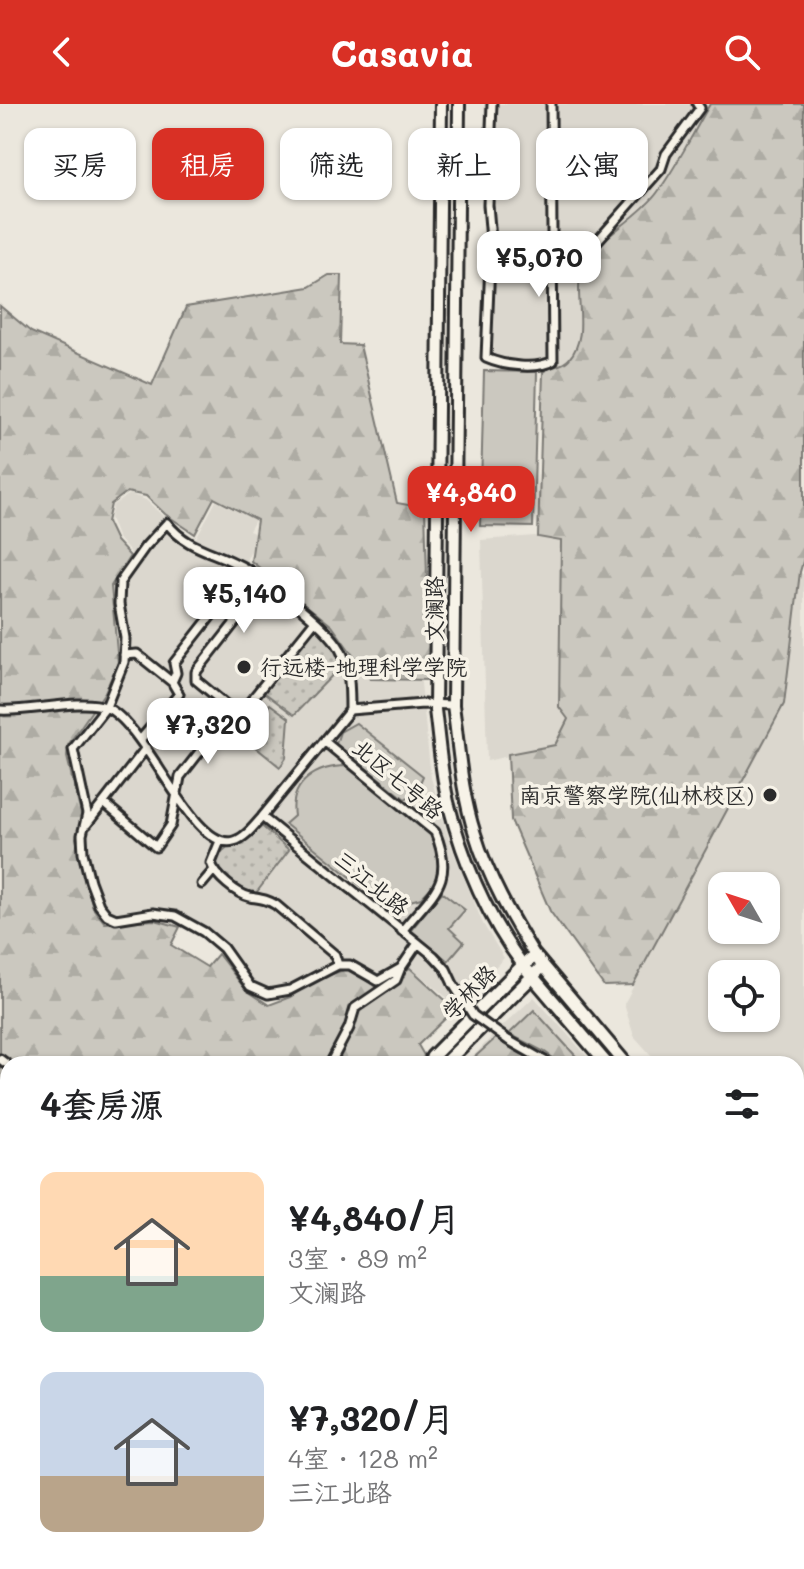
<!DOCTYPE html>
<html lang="zh">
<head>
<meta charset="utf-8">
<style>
	:root { --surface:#fff; --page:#f6f6f6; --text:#202124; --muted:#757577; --accent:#d93025 }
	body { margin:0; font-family:Mali,"LXGW WenKai TC",sans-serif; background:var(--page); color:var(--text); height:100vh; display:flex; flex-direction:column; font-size:30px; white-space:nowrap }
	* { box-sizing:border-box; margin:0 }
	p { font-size:26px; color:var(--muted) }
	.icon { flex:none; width:44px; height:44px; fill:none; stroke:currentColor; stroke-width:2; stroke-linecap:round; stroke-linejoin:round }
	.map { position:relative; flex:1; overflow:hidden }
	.drawer { position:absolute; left:0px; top:952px; width:804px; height:514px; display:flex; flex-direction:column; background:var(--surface); border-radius:24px 24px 0 0; box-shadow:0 2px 6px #0004 }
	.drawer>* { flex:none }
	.guide { position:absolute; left:24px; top:24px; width:756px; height:72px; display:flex; gap:16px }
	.needle { width:52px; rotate:309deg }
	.controls { position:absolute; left:708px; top:768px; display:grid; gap:16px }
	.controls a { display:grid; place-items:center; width:72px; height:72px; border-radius:16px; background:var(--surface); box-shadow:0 2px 6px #0004; font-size:40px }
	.price { position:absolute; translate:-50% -68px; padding:0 18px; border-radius:16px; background:#fff; color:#222; font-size:26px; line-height:52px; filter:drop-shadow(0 2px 4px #0008) }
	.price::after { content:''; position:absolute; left:50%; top:48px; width:24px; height:18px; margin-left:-12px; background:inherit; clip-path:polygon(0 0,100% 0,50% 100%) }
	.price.on { background:var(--accent); color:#fff }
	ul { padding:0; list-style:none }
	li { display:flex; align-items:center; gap:24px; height:200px; padding:0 40px }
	li span { display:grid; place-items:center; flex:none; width:224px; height:160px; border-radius:16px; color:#555 }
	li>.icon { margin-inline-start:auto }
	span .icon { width:96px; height:96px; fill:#fffc; stroke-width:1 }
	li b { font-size:34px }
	h2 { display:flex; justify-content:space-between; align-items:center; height:96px; padding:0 40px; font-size:34px }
	.pill { padding:0 28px; border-radius:16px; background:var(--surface); box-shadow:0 2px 6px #0004; font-size:28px; line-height:72px }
	.pill.on { background:var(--accent); color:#fff }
	header { display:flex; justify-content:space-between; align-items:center; height:104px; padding:0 40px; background:var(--accent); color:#fff; font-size:36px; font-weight:800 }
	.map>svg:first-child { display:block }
</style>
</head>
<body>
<header><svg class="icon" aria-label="back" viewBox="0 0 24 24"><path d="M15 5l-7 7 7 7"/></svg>Casavia<svg class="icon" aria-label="search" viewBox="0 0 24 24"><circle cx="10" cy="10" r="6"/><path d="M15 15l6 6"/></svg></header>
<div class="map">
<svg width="804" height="1465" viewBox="0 0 804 1465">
	<defs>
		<pattern id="forest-firs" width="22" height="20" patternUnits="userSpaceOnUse" patternTransform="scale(2)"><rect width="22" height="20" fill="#cbc8bf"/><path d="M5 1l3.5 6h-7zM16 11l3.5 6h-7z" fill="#aeaca4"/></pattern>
		<pattern id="garden-dots" width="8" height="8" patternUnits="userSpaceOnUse" patternTransform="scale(2)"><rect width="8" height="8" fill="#cbc8bf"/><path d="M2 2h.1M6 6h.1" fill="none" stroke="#aeaca4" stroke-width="1.8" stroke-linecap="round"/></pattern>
	</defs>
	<rect width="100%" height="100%" fill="#ebe7dd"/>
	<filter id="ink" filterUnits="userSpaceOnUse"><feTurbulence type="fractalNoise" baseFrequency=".0125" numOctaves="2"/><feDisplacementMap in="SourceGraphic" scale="16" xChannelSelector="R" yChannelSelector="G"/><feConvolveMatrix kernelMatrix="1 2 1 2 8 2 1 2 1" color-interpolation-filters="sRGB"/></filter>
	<g filter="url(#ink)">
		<path fill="#dbd7ce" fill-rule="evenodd" d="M484,0H710L656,91L589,151L577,178L581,232L569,255L560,262L482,259Z
			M130,390L146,396L167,416L196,434L216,397L255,416L249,427L259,431L246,456L339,529L418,551L431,674L450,739L483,820L504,854L457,902L410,863L377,882L350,863L267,893L245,881L215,840L186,822L151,815L109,820L86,785L78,733L83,714L72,679L69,652V642L106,589L119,559L113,481L133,452L117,433L110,414L113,401Z
			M535,432L561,437L559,603L568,615L555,641L487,657L481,436Z
			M800,468L804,471V1078L796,1073V960H659L634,932L624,900L784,600ZM722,782H766V826H722ZM722,870H766V914H722Z
			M534,893L594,960H466L493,931Z
			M0,946L8,960V1160L0,1159Z
			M796,1136L804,1141V1465H15L16,1458H796Z
			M8,1247V1448L0,1465V1334H5L0,1326V1296Z"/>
		<path fill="#cbc8bf" stroke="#7b7a75" stroke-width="2" d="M484,267L537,268L533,423L480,422Z
			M356,619L423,672L416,688L405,695L336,640L340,628Z
			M347,662L356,666L435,730L442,753L438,776L421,794L402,799L395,809L285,720L294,712C289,678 317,662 347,662Z
			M442,788L465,806L449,824L464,838L448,857L411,826Z"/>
		<path fill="url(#forest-firs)" stroke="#7b7a75" stroke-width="2" d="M710,0H804V454L800,468L784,600L633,881L604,882L550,807L511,716L508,650L555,641L568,615L559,603L561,437L538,433L543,268C551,261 561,264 569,255C592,228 571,192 583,161C593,138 640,113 657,89C677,62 693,29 710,0Z
			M329,171H342L340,240L360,241L397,399L425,404L430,576L370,575L332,522L251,457L257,416L214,394L195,430L165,410L146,392L127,388L111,400L107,418L116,437L130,452L111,482L118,559L105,588L68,641L67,653L82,714L76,734L93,804L105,819L155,816L180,823L171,841L207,863L218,850L246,886L269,901L290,893L315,876L349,864L377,884L410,864L455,905L418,941L429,960H8V996L0,989V202L31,228L152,281L186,203L309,183Z
			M534,906L582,959V960H561L545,948L509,930Z
			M497,933L538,960H467Z
			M804,1379V1465H698L696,1458H796V1384Z
			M162,1458H510L513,1462L541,1465H158Z"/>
		<path fill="url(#garden-dots)" stroke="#7b7a75" stroke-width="2" d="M314,518L332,534L345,558L294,611L261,586Z
			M270,600L289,614L286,654L280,663L248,637L262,620L260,613Z
			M257,718L289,746L253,793H248L214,767L218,751Z"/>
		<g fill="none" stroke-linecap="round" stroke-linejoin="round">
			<defs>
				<path id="street" d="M492,0L488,101L491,135L519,141L591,144L661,65L666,50L700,4L697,0
					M491,135L486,254C504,262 536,266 553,257L551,0
					M266,479L196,568V576L225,600L237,607L245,604L314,518
					M124,551L137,550L172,578L179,590L140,636
					M172,578L176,569L174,559L247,466
					M0,606C28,608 83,594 105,603C147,619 192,749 234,737C245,734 254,722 262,713L434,852L446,865L453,880
					M350,606C350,586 350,563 340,545C327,521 261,471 235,459C211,447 185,443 167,419L145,443L120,478L119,500L125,534L124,558L106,603L73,645L87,710L82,731L83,749L90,777L99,801L107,811L116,815L153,809L175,812L204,828L223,844L250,882L268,890L290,886L338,861H350L378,877L401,864L418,839
					M350,606L423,600L453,601
					M324,637L435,728C456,779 432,789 402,827
					M104,699L156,743L171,721L180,673L219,623
					M262,713L350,606
					M87,720L146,644
					M220,737L211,759C215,772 237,790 250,793C261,795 266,795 276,801L335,851L338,861
					M202,780L213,767
					M508,936L550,960
					M0,955L8,961
					M330,960L349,924L355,904L396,876L400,866
					M0,1123H8
					M796,1149L804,1154
					M796,1372L804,1367
					M796,1395L804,1389
					M448,1458L450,1465
					M693,1458L695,1465
					M555,1459L580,1462L599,1458"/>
				<path id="secondary" d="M441,0L435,606C439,636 441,669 448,698C463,757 486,812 523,861
					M459,0L453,601C459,644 461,688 475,730C488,773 511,813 535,852"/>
				<path id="primary" d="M527,866L607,960
					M432,953L523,861L535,852L626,960
					M444,960L542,863
					M796,1104L804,1110
					M796,1125L804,1131
					M0,1183L8,1184
					M0,1194L8,1195"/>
			</defs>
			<use href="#street" stroke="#2b2b2b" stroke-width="13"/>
			<use href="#secondary" stroke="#2b2b2b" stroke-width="16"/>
			<use href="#primary" stroke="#2b2b2b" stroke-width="17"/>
			<use href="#street" stroke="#f7f3e8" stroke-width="7"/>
			<use href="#secondary" stroke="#f7f3e8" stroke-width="10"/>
			<use href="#primary" stroke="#f7f3e8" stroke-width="11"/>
			<defs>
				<path id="street-bridge" d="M453,880L473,911L508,936"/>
			</defs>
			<use href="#street-bridge" stroke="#2b2b2b" stroke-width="13" stroke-linecap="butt"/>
			<use href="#street-bridge" stroke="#f7f3e8" stroke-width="7"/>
		</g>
	</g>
	<g fill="#2b2b2b" stroke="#f7f3e8" stroke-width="3">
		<circle cx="244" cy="563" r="8"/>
		<circle cx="770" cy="691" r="8"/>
	</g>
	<g text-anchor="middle" stroke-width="7" stroke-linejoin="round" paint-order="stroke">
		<g font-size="22" fill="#2b2b2b" stroke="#f7f3e8">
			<text transform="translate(434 505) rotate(-90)" y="8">文澜路</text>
			<text transform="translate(398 675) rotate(40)" y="8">北区七号路</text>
			<text transform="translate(372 779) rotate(39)" y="8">三江北路</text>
			<text transform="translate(469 888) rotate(-46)" y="8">学林路</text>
		</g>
		<g font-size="22" fill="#2b2b2b" stroke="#f7f3e8" text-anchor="start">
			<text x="260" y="571">行远楼-地理科学学院</text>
			<text x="754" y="699" text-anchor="end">南京警察学院(仙林校区)</text>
		</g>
	</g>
</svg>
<div class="controls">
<a><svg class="needle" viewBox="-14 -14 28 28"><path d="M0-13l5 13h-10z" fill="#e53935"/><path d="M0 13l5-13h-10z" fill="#757577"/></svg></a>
<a><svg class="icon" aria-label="locate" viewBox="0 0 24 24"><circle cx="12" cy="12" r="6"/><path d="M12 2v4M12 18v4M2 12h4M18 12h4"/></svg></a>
</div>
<b class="price" style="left:539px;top:195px">¥5,070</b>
<b class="price on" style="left:471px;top:430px">¥4,840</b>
<b class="price" style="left:244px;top:531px">¥5,140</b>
<b class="price" style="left:208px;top:662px">¥7,320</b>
<div class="guide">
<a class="pill">买房</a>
<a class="pill on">租房</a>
<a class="pill">筛选</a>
<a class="pill">新上</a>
<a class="pill">公寓</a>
</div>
<section class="drawer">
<h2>4套房源<svg class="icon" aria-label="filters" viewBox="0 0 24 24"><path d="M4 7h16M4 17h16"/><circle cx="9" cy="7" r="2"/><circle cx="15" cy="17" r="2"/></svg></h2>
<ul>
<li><span style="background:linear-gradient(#ffd9b3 65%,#7fa58c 0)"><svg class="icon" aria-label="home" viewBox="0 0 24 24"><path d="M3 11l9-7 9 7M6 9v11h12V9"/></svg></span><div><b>¥4,840/月</b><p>3室 · 89 m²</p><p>文澜路</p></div></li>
<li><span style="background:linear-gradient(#c9d6e8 65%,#b9a48a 0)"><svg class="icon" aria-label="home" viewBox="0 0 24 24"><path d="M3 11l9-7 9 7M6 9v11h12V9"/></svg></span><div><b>¥7,320/月</b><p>4室 · 128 m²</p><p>三江北路</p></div></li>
</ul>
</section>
</div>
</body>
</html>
